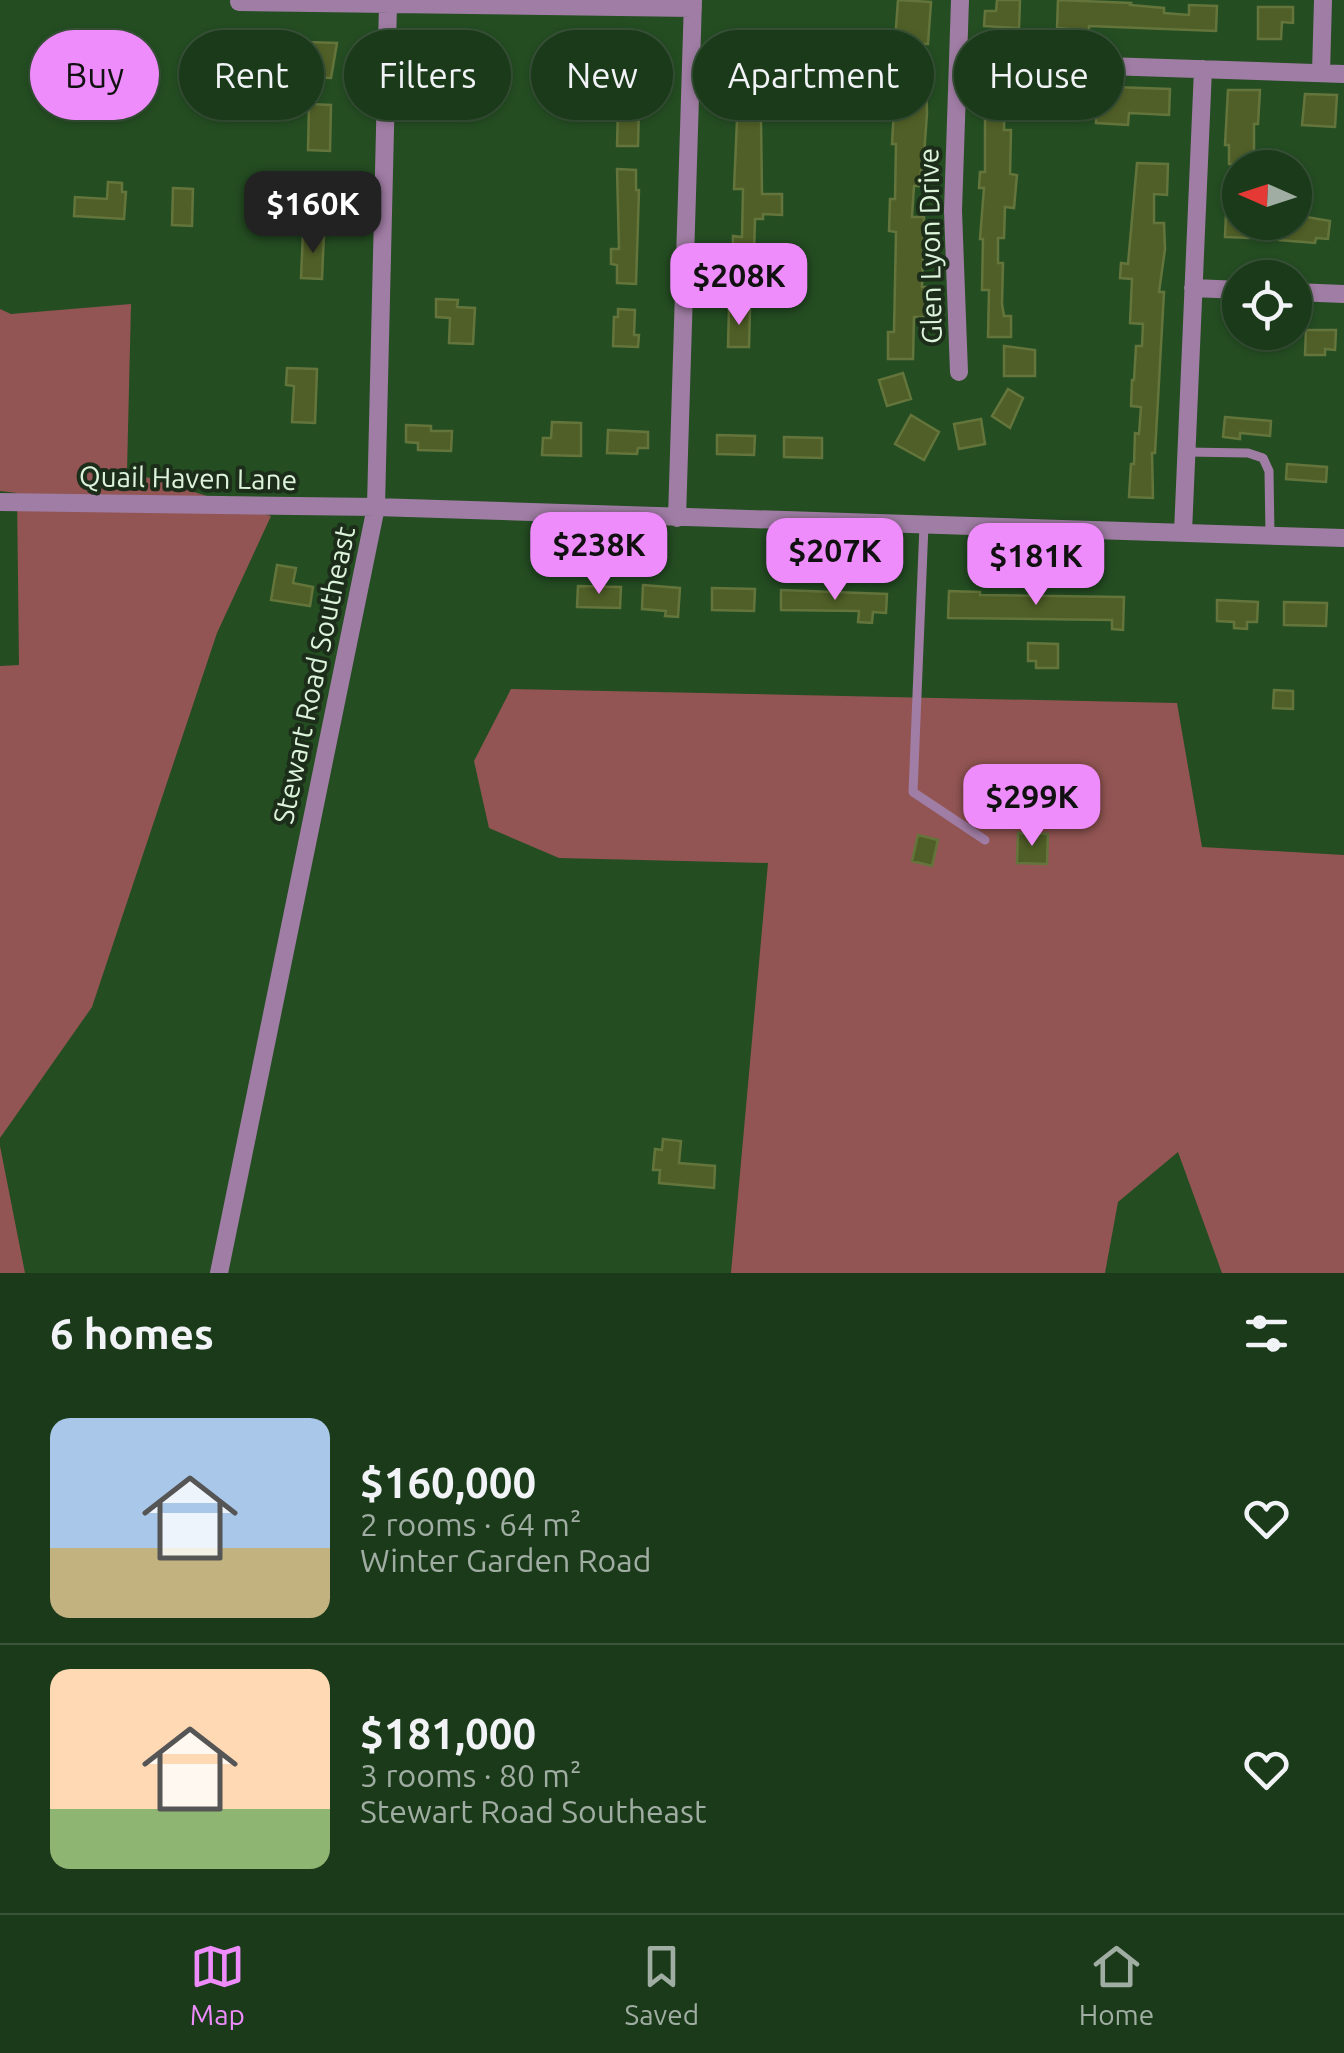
<!DOCTYPE html>
<html lang="en">
<head>
<meta charset="utf-8">
<style>
	:root { --surface:#1b3a1a; --page:#244123; --text:#f1f3f6; --muted:#a0ada2; --line:#395439; --accent:#ed8cfa }
	body { margin:0; font-family:Ubuntu,sans-serif; background:var(--page); color:var(--text); height:100vh; display:flex; flex-direction:column; font-size:38px; white-space:nowrap }
	* { box-sizing:border-box; margin:0 }
	p { font-size:32px; color:var(--muted) }
	.icon { flex:none; width:55px; height:55px; fill:none; stroke:currentColor; stroke-width:2; stroke-linecap:round; stroke-linejoin:round }
	.map { position:relative; height:1273px; overflow:hidden }
	.panel { display:flex; flex-direction:column; background:var(--surface); flex:1 }
	.panel>* { flex:none }
	.guide { position:absolute; left:30px; top:30px; width:1285px; height:90px; display:flex; gap:20px }
	.needle { width:65px; rotate:273deg }
	.buttons { position:absolute; left:1222px; top:150px; display:grid; gap:20px }
	.buttons a { display:grid; place-items:center; width:90px; height:90px; border-radius:50%; background:var(--surface); box-shadow:0 2px 8px #0004,0 0 0 2px var(--line); font-size:50px }
	.price { position:absolute; translate:-50% -85px; padding:0 22px; border-radius:20px; background:var(--accent); color:#111; font-size:32px; line-height:65px; filter:drop-shadow(0 2px 5px #0008) }
	.price::after { content:''; position:absolute; left:50%; top:60px; width:30px; height:22px; margin-left:-15px; background:inherit; clip-path:polygon(0 0,100% 0,50% 100%) }
	.price.on { background:#222; color:#fff }
	ul { padding:0; list-style:none }
	li { display:flex; align-items:center; gap:30px; height:250px; padding:0 50px }
	li+li { border-top:2px solid var(--line) }
	li span { display:grid; place-items:center; flex:none; width:280px; height:200px; border-radius:20px; color:#555 }
	li>.icon { margin-inline-start:auto }
	span .icon { width:120px; height:120px; fill:#fffc; stroke-width:1 }
	li b { font-size:42px }
	h2 { display:flex; justify-content:space-between; align-items:center; height:120px; padding:0 50px; font-size:42px }
	.pill { padding:0 35px; border-radius:45px; background:var(--surface); box-shadow:0 2px 8px #0004,0 0 0 2px var(--line); font-size:35px; line-height:90px }
	.pill.on { background:var(--accent); color:#111 }
	.tabs { display:flex; justify-content:space-around; align-items:center; height:140px; border-top:2px solid var(--line); background:var(--surface); font-size:28px; color:var(--muted) }
	.tabs a { display:grid; justify-items:center; gap:5px }
	.tabs .on { color:var(--accent) }
	.map>svg:first-child { display:block }
</style>
</head>
<body>
<div class="map">
<svg width="1344" height="1273" viewBox="0 0 1344 1273">
	<rect width="100%" height="100%" fill="#244d22"/>
	<path fill="#925553" d="M131,304L127,471L271,516L217,633L92,1007L0,1138V666L19,665L17,493L0,491V309L11,314Z
		M511,689L1177,703L1202,847L1344,855V1273H1222L1178,1152L1118,1202L1105,1273H731L768,863L559,858L489,828L474,761Z
		M0,1146L25,1273H0Z"/>
	<path fill="#505f27" stroke="#64753c" stroke-width="2.5" d="M898,0L931,2L928,44H924L922,71H926L927,113L923,170H921L920,186H914L912,217H924L922,287H926L927,317H914L913,359H888V332H894L896,232L889,231L890,199H895L896,144H892L897,55H894Z
		M997,0H1020L1019,28L984,26L985,11H996Z
		M1058,0L1131,3L1130,5L1164,8V13L1189,15V5L1217,6L1216,31L1089,26V31L1057,28Z
		M1258,7H1293V23L1282,22L1281,39H1258Z
		M306,42L337,43L331,78L305,77Z
		M761,43H783V56H789V75H782V92L759,91Z
		M621,45L643,46L642,82H620Z
		M985,81L1005,82L1004,130H1011L1010,174L1017,175L1014,208L1005,207L1004,238H998V263H1003L1002,304L1004,316H1011V337H988L989,290H982L983,239H980L984,188H979L980,172H985Z
		M1071,86L1115,92V87L1170,89L1169,115L1129,113L1128,125L1096,123V116L1056,115V90L1070,91Z
		M1228,90H1260L1258,124H1254V164H1229V145H1225Z
		M1305,94L1337,95L1335,127L1302,125Z
		M626,103L639,104L638,146H617L618,109L626,110Z
		M309,104L331,105L330,151L308,150Z
		M742,109H758V121H761L762,194H782V215L763,214V219H755L753,286H732L733,236L742,237L743,189H734L737,120H742Z
		M1137,163L1168,164L1167,195L1154,194V223H1164L1165,249L1159,292H1164L1155,453H1152L1153,498L1129,497L1131,464H1134L1135,433L1139,434L1141,407L1131,406L1132,380H1134L1136,346H1142L1143,324L1130,323L1132,279L1120,278L1121,263L1128,264Z
		M617,169L636,170V190H639L636,284L617,283V265L611,264V249H619Z
		M303,175L332,176L330,210L302,209Z
		M108,182L122,183V192H126L124,219L74,216L75,197L107,199Z
		M173,188L193,189L192,226L172,225Z
		M1226,214H1240V222H1250L1249,238L1225,237Z
		M1295,215L1330,221L1328,239L1316,238L1315,243L1279,240L1280,222H1295Z
		M303,232L324,233L322,279L301,278Z
		M436,299L458,300L457,307L475,308L473,344L449,343L450,318L436,317Z
		M729,308L750,309L749,347H728Z
		M618,309L635,310L634,335H639L638,347L613,346L614,317H618Z
		M1306,330H1336L1335,350L1325,349V355H1305Z
		M1004,346L1035,350V376H1004Z
		M287,368L317,369L315,423L292,422L294,386L286,385Z
		M903,373L911,399L887,406L879,380Z
		M1008,389L1023,398L1010,428L992,416Z
		M911,415L939,432L924,460L895,444Z
		M1225,417L1271,421L1270,436L1240,433V439L1223,437Z
		M981,419L985,444L959,449L954,424Z
		M552,422L581,423V456L542,455L543,438H551Z
		M406,425L431,426V431H452L451,451L418,450V443L406,442Z
		M608,430L648,432V448H638L637,454L607,453Z
		M717,435L755,436L754,455L717,454Z
		M784,437L822,438V458L784,457Z
		M1287,464L1327,467L1326,482L1286,479Z
		M277,565L296,568L293,583L313,587L310,606L271,600Z
		M643,585L680,588L678,617L665,616L666,611L642,609Z
		M578,586L621,587L620,608L577,607Z
		M712,588L755,589L754,611L712,610Z
		M781,590L887,594L886,613L873,612L872,623L858,622L859,611L781,610Z
		M949,591L980,592V595L1124,597L1123,630L1112,629V620L948,618Z
		M1217,600L1258,602L1257,622H1247V629L1234,628V622L1217,621Z
		M1284,602L1327,603L1326,626L1284,625Z
		M1028,643L1058,644V668H1036V661H1028Z
		M1274,690L1293,691V709L1273,708Z
		M1018,833L1048,834L1047,864L1017,863Z
		M918,835L938,840L932,866L912,861Z
		M663,1139L681,1141L679,1163L715,1166L714,1188L659,1183L660,1170H653L655,1149L662,1150Z"/>
	<g fill="none" stroke-linecap="round" stroke-linejoin="round">
		<path stroke="#a07da4" stroke-width="9" d="M1186,452L1248,453L1263,458L1269,471L1270,535
			M924,525L913,792L985,840"/>
		<path stroke="#a07da4" stroke-width="18" d="M239,2L693,8
			M958,61L1344,74
			M1321,73L1323,0
			M1193,288L1240,290
			M1295,292L1344,294
			M959,372L953,211L960,0
			M0,502L376,507L1344,538
			M677,518L693,0
			M1183,532L1203,69
			M219,1273L376,507L388,4"/>
	</g>
	<g text-anchor="middle" stroke-width="8" stroke-linejoin="round" paint-order="stroke">
		<g font-size="28" fill="#ddf4db" stroke="#1c2e1a">
			<text transform="translate(930 246) rotate(-91)" y="10">Glen Lyon Drive</text>
			<text transform="translate(188 478) rotate(1)" y="10">Quail Haven Lane</text>
			<text transform="translate(314 675) rotate(-78)" y="10">Stewart Road Southeast</text>
		</g>
	</g>
</svg>
<div class="buttons">
<a><svg class="needle" viewBox="-14 -14 28 28"><path d="M0-13l5 13h-10z" fill="#e53935"/><path d="M0 13l5-13h-10z" fill="#a0ada2"/></svg></a>
<a><svg class="icon" aria-label="locate" viewBox="0 0 24 24"><circle cx="12" cy="12" r="6"/><path d="M12 2v4M12 18v4M2 12h4M18 12h4"/></svg></a>
</div>
<b class="price on" style="left:313px;top:256px">$160K</b>
<b class="price" style="left:739px;top:328px">$208K</b>
<b class="price" style="left:599px;top:597px">$238K</b>
<b class="price" style="left:835px;top:603px">$207K</b>
<b class="price" style="left:1036px;top:608px">$181K</b>
<b class="price" style="left:1032px;top:849px">$299K</b>
<div class="guide">
<a class="pill on">Buy</a>
<a class="pill">Rent</a>
<a class="pill">Filters</a>
<a class="pill">New</a>
<a class="pill">Apartment</a>
<a class="pill">House</a>
</div>
</div>
<section class="panel">
<h2>6 homes<svg class="icon" aria-label="filters" viewBox="0 0 24 24"><path d="M4 7h16M4 17h16"/><circle cx="9" cy="7" r="2"/><circle cx="15" cy="17" r="2"/></svg></h2>
<ul>
<li><span style="background:linear-gradient(#a9c7e8 65%,#c2b280 0)"><svg class="icon" aria-label="home" viewBox="0 0 24 24"><path d="M3 11l9-7 9 7M6 9v11h12V9"/></svg></span><div><b>$160,000</b><p>2 rooms · 64 m²</p><p>Winter Garden Road</p></div><svg class="icon" aria-label="heart" viewBox="0 0 24 24"><path d="M12 20l-8-8c-3-5 5-10 8-4 3-6 11-1 8 4z"/></svg></li>
<li><span style="background:linear-gradient(#ffd9b3 70%,#8fb573 0)"><svg class="icon" aria-label="home" viewBox="0 0 24 24"><path d="M3 11l9-7 9 7M6 9v11h12V9"/></svg></span><div><b>$181,000</b><p>3 rooms · 80 m²</p><p>Stewart Road Southeast</p></div><svg class="icon" aria-label="heart" viewBox="0 0 24 24"><path d="M12 20l-8-8c-3-5 5-10 8-4 3-6 11-1 8 4z"/></svg></li>
</ul>
</section>
<nav class="tabs">
<a class="on"><svg class="icon" aria-label="map" viewBox="0 0 24 24"><path d="M3 6l6-2 6 2 6-2v14l-6 2-6-2-6 2zM9 4v14M15 6v14"/></svg>Map</a>
<a><svg class="icon" aria-label="saved" viewBox="0 0 24 24"><path d="M7 4h10v16l-5-4-5 4z"/></svg>Saved</a>
<a><svg class="icon" aria-label="home" viewBox="0 0 24 24"><path d="M3 11l9-7 9 7M6 9v11h12V9"/></svg>Home</a>
</nav>
</body>
</html>
